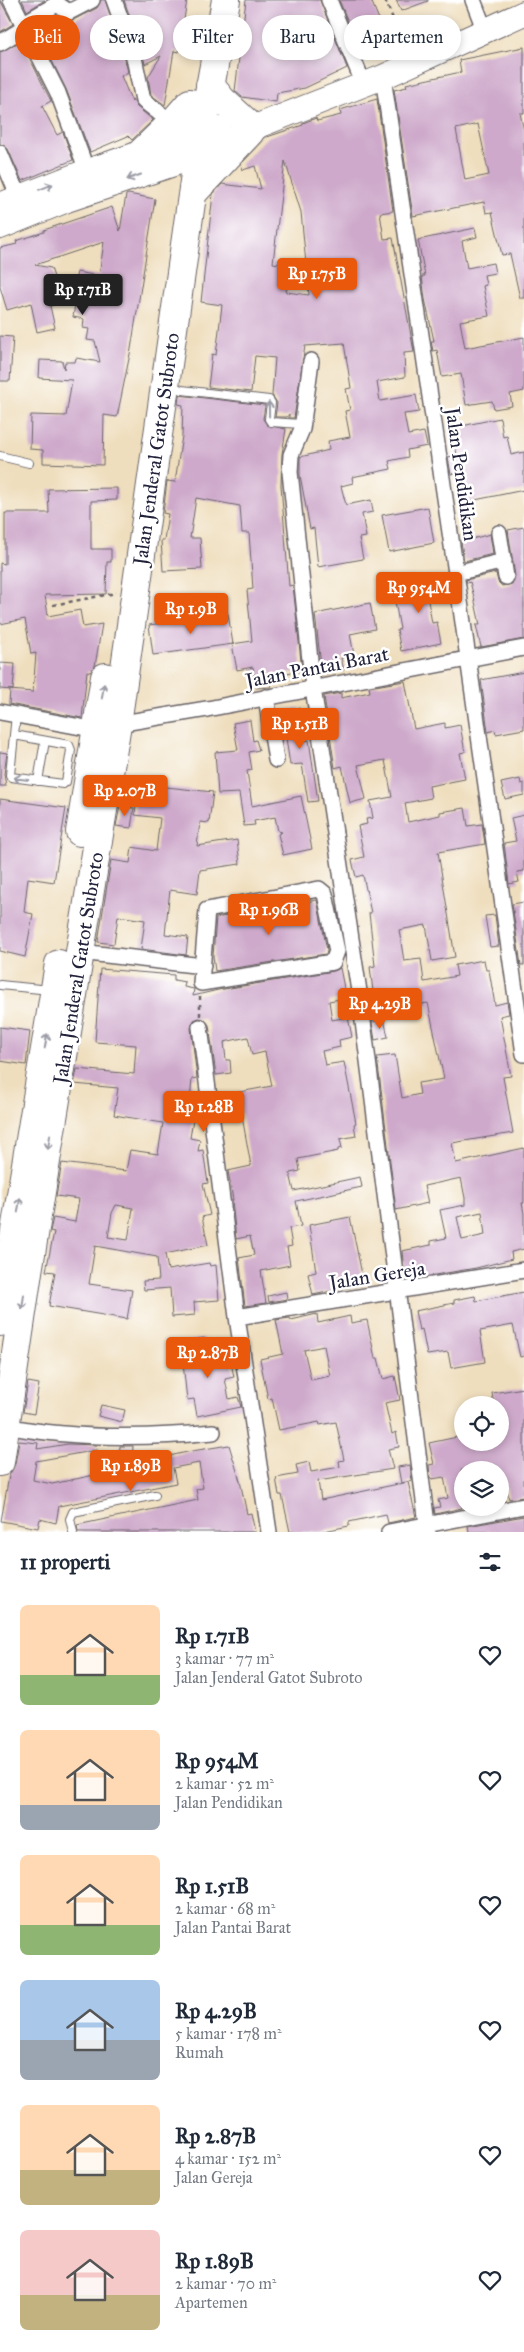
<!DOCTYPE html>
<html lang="id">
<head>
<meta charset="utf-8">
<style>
	:root { --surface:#fff; --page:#f6f6f7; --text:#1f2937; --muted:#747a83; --accent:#ea580c }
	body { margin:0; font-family:"IM FELL Great Primer",serif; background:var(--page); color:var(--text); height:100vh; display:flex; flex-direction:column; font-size:19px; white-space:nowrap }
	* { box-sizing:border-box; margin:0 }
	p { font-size:16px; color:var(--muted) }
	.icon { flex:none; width:28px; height:28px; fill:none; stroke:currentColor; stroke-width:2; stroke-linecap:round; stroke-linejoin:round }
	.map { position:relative; height:1532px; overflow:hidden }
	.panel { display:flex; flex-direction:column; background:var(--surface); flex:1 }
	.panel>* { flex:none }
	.hud { position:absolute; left:15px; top:15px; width:495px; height:45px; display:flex; gap:10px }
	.fabs { position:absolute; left:454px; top:1396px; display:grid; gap:10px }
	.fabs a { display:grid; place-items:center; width:55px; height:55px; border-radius:50%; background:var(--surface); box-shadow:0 2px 8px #0003; font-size:25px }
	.price { position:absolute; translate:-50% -42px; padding:0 11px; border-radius:5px; background:var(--accent); color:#fff; font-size:16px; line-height:32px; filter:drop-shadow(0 1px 2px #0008) }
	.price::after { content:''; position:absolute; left:50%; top:30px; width:15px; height:11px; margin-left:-8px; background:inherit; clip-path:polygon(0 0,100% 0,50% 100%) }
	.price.selected { background:#222; color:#fff }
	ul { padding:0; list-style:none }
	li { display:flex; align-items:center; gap:15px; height:125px; padding:0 20px }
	li span { display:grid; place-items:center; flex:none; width:140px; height:100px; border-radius:8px; color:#555 }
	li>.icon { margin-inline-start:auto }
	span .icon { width:60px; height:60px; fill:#fffc; stroke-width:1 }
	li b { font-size:21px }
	h2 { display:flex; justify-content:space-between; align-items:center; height:60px; padding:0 20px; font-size:21px }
	.chip { padding:0 18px; border-radius:22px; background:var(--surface); box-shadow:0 2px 8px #0003; font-size:18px; line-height:45px }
	.chip.selected { background:var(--accent); color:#fff }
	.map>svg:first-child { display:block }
</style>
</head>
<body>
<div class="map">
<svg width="524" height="1532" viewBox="0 0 524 1532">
	<rect width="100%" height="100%" fill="#fff"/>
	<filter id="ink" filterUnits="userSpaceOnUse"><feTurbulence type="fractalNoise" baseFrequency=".02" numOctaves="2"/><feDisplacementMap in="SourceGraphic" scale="10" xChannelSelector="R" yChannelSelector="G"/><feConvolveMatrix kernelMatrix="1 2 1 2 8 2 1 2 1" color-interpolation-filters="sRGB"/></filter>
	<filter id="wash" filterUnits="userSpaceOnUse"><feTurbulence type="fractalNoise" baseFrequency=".0096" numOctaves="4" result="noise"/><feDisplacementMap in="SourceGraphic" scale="20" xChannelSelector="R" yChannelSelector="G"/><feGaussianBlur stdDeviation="1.12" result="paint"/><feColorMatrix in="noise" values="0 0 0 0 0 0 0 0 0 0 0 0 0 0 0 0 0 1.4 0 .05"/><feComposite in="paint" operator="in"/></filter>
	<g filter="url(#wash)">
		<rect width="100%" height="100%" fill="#efdebd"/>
		<g id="blocks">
			<path fill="#cea9cb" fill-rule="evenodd" d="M0,0L13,24L0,32Z
				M22,0H45L27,11Z
				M101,0H105L124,56L128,72L121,76L132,102L133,100L137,107L153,120L132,140L128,136L90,152L66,89L35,27L57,15L68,21L73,20L97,8Z
				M124,0H187L179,52L174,51L165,105L151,95L148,77L161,56L145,64L143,55L147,29L139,28L140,24L132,23Z
				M246,0H320L347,68L305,88L277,93L276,102L242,97L235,91Z
				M339,0H371L391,49L364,60Z
				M396,0H428V1L401,11Z
				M21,41L51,101L42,106L57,135L63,132L73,160L22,181L8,149L0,144V52Z
				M524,47V113H520L524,131V298H520L510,254L502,255L492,212L486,213L484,202L413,216L394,90L407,87L406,84L461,72L459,60ZM478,124L489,175L465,180L456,129Z
				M377,99L393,211L380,213L384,239L393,238L414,352L404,353L405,377L377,382L380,401L416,395L419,412L404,414L408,435L424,432L427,446L407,450L408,457L389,461L391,469L352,477L353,483L341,486L346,505L371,500L373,512L362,514L366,537L359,538L363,559L318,567L314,528L310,529L300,475V457L329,450L328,441L350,437L345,411L350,410L346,389L351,388L344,343L305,346L294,418H289V414L287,417H275L277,403L272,395L275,358L255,356L251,392L208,387L212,354L216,355L222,305L201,302L213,194L222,184L261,189L255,166L243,170L241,164L267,137L303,125V123L316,118L317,121L341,115L340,110ZM285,161L301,212L309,295L286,292L291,266L273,263Z
				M128,194L155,199L131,349L117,417L104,415L103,465L43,463V450L30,449L31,415L66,416L72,380L39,378L40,360L62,361L64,369L65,362H75L76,358L100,362L95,341L87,340L89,329L83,328L84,319L73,317L76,298L50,306L55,328L37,332L31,303L7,310L0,287V248L17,244L16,241L44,232V230L112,207L120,231L126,195ZM104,242L99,276L77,272L74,286L56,283L51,268L35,265Z
				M475,228L477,237L462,241L467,268L493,263L495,273L484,275L486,285L483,286L489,316L460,321L465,348L524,337V391L510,394L512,406L494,409L492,401L466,405L461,374L442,377L437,350L433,351L431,341H434L425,299L422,276H425L418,240Z
				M0,336L13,337L10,381H0Z
				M179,395L265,405L263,419L267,425L286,429L282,454L281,485L289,586L293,585L302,671L269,675L271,687L256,688L253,667L237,670L232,644L252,641L247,590L253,589L249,533H242L240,506L196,498L190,538H200L202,569L163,571L161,540H164L168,514L163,513L167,481L175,482L182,436L183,405L178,404Z
				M500,418L503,437L507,436L511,455L524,452V490L465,502L457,473L451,474L448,457L457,455L452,428Z
				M117,488V500L91,501V549H111V562H107L106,594L45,595L48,616L80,610L83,627L102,624L95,666L91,672L87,671L82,718L9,704L10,690L33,692L36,653L31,654L25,619L0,624V563L5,564V513H49L48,489Z
				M428,507L434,543L389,552L382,515Z
				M524,527V639L481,647L476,625H480L474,597L470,582L467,583L466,580L496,573L498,582L502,586L512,584L515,576L508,530Z
				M490,534L493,554L464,561L461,542Z
				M447,577L449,596L428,601L432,623L437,622L441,643L401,651L397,630L400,629L393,590L437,581V578Z
				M370,603L375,629L350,634L354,655L341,658L344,670L322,674L315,614Z
				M228,614L233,644L153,655L149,625Z
				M0,663L15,664L13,690L0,689Z
				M524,672V729L496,734L495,730L488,732L481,680Z
				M405,681L414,729L445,723V728L460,725L465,752L460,753L465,779L429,786L431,798L405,803L408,822L440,815V812L465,808L468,826L482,824L485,844L438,852L455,957L432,961L426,925L399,930L404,961L421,959L424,982L457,976L455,965L484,960L486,970H489L495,1005L507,1002L509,1014L500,1016L511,1076L503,1077L513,1133L452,1143L456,1163L524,1148V1203H522L524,1213V1249L511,1252L512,1259L476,1268L405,1280L402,1251L431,1245V1241L446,1238L440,1210L465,1205V1198L461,1178L424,1186L428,1203L396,1210L377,1057L395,1055L402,1098L420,1094L418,1083L444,1079L428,1003L374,1012L371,991H373L370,967L375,966L369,913H371L363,875L356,877L352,860L364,857L358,826L367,824L366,819L373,818L370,801L392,797L385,760L358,765L366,799L350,803L342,766L335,768L324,696L341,693V698L370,692L369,687ZM482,1212L485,1235L462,1240L457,1217Z
				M299,708L305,741L309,740L318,801L308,802L302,764L290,765L282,711Z
				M250,720L253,741L256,740L259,750L249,752L252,770L247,771L252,806L301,796L312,849L283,855L278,834L282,832L278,831L275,817L254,821L255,825L244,826L239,793L218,794L215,752L238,750L233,723Z
				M0,752L7,753L4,774L6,786H0Z
				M520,779L521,784L524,783V795L505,799L501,783Z
				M138,784L213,792L209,823L200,822L197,846L237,840L240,864L200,870L197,894L170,890L165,934L188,937L186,955L141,949L145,920L118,916L114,944L98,942L111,860L130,863L132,847L156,851L160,818L135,815Z
				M0,799L66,808L54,882L28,878L24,912L33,914L25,957L0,951Z
				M120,806L134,808L131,828L116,826Z
				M524,815V871L517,872L519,882L509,884L504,843L516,841L511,818Z
				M317,900L327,950L326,954L215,971L213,956L216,918Z
				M524,902V965H521L512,904Z
				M495,915L499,946L490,947L485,916Z
				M340,968L346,998L329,1001L332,1020L348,1017L352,1037L339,1040L340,1047L322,1051L325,1065L344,1062L356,1123L354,1124L356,1136L340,1139L342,1148L338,1149V1151L298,1159L300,1171L290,1173L294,1191L360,1177L362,1187L296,1201L301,1226L289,1228L292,1246L287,1247L290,1265L261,1271L266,1303L245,1306L239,1258L254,1255L250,1236L236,1239L232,1200H233L228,1171L251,1166L240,1105L220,1109L218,1096L272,1086L265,1052L252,1055L248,1037L224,1042L226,1060H230L231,1073L216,1075L209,1025L204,1019L199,1018L194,1020L191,1028L197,1078L192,1079L190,1101L196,1100L190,1138L200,1140L198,1151L203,1150L208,1183L203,1184L210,1215L202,1217L208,1245L165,1254L168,1270L209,1263L210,1266L216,1265L219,1300L194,1302L195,1315L172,1317L170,1288L144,1290L143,1281L159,1280L157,1257L95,1246L89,1284L132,1290L127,1319L49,1306L55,1272L46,1271L54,1232L50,1231L53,1218L75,1222L79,1199L56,1196L62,1163L126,1171L130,1150L158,1154L163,1123L114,1115L118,1088L74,1084L77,1069L134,1074L136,1045L95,1042L100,969L174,975V980L185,982L184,987L194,989L193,996L218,990L334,971ZM116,1205L133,1208L128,1240L108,1237L112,1213Z
				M384,1019L388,1037L375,1040L372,1022Z
				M0,1027L30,1031L26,1065L0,1061Z
				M350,1217L364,1284L313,1295L308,1274L316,1272L309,1225Z
				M286,1292L287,1299L269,1302L268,1296Z
				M524,1292V1356L520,1357L513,1325L480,1331L485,1362L451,1368L448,1352L427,1355L422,1329L419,1330L415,1311L454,1303V1300L475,1296L476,1301Z
				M317,1314L318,1323L350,1316L351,1323L367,1320L375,1358H378L383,1379L395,1376L400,1400L385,1403L392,1434L396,1432L399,1447L388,1449L393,1469L318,1481L321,1500L408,1482L416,1517L388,1523L386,1514L349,1522V1526L319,1532H290L282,1495H279L276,1478L298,1474L296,1465L309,1462L311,1472L340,1467L339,1461L344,1460L336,1422L320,1425L319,1422L279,1430L272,1398L268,1399L260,1359L283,1354L276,1320L290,1318L291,1320ZM324,1346L330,1376L311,1380L304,1350Z
				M204,1338L208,1357L229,1353L234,1377L225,1379L229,1399L238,1397L241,1407L197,1416L194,1399L187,1400L183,1363L188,1362L184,1342Z
				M28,1382L39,1384L34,1414L23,1412Z
				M524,1388V1497L509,1499L504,1477L500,1478V1470H461L462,1508L435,1514L434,1508L440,1507L438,1500L448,1498L444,1477L432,1479L430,1477L429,1465L434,1464L429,1443L462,1436V1442H500V1405H494L492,1393Z
				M101,1405L125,1410L122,1422L98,1416Z
				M19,1441L38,1443L37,1449L68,1444L96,1445L97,1450L36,1461L33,1480L52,1484L118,1470L120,1446H133L132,1467L161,1461L160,1458L192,1451L229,1445L240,1481L247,1514L251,1513L255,1532H78L77,1525L198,1500L196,1489L203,1488L199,1463L173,1468L176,1483L59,1506L56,1523L40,1519L38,1528L1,1521L9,1476L15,1464Z
				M410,1465L412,1481L401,1483L398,1467Z
				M524,1516V1532H469L468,1526Z"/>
		</g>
	</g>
	<g filter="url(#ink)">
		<use href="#blocks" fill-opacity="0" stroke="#6a6468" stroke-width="1"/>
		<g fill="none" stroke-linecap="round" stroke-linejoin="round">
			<defs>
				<path id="lane" d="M170,386L182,390L269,400L271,403L269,419L271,422L301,424L302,421
					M0,456L29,463
					M14,735L69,745L71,750L66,782L63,784L11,777L10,775L16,715
					M38,781L45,741
					M0,985L50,990
					M73,1532L70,1519L73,1512L155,1495"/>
				<path id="street" d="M11,0L58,93L87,171
					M114,0L133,53L143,100L172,123
					M329,0L364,85
					M473,0L485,31
					M24,23L57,4L69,12L92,0
					M0,43L26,27
					M383,77L456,573L524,1054
					M0,153L19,198
					M311,361L302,429L291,455L290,472L313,688L360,998L428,1532
					M499,533L506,577
					M456,573L504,561
					M266,697L276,760
					M0,712L97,730
					M117,724L207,709L524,648
					M319,889L325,894L337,951L333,962L201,983L207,910Z
					M80,952L203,966
					M200,1027L237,1317L269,1532
					M237,1317L524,1270
					M0,1425C71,1439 142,1439 213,1432
					M389,1532L524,1506"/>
				<path id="primary" d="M0,205L87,171L202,132L219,129
					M0,227L67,200L180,162L250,132L260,125L383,77L524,13"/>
				<path id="highway" d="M210,85L222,100L247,123
					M139,155L176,119L190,103
					M193,193L250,132
					M80,832L105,677
					M0,1322L59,964
					M0,1462L28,1272L117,724L198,153L226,0"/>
			</defs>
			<use href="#lane" stroke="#6a6468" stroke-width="10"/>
			<use href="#street" stroke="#6a6468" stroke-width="18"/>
			<use href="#primary" stroke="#6a6468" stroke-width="26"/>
			<use href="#highway" stroke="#6a6468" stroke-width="30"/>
			<path stroke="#6a6468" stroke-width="2.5" stroke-dasharray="4 4" stroke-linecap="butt" d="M385,0L405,47
				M53,605L116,593
				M200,1016V996"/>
			<use href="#lane" stroke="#fff" stroke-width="8"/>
			<use href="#street" stroke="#fff" stroke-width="15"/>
			<use href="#primary" stroke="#fff" stroke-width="24"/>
			<use href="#highway" stroke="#fff" stroke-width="28"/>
		</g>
		<defs><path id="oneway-shaft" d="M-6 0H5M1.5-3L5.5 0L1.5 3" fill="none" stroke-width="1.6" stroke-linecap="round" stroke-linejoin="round" transform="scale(1.25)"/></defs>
		<g stroke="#9c9ca7">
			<use href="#oneway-shaft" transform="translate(134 177) rotate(161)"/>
			<use href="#oneway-shaft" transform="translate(46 187) rotate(-22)"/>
			<use href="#oneway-shaft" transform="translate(269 409) rotate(-91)"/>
			<use href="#oneway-shaft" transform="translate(103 691) rotate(-81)"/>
			<use href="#oneway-shaft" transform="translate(21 779) rotate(-173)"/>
			<use href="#oneway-shaft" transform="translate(46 1041) rotate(-80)"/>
			<use href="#oneway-shaft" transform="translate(49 1142) rotate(99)"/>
			<use href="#oneway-shaft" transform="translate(19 1205) rotate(-81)"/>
			<use href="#oneway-shaft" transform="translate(23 1302) rotate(98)"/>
		</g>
	</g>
	<g text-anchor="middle" stroke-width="5" stroke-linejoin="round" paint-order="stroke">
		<g font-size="20" fill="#22223b" stroke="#fff">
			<text transform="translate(156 449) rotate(-82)" y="7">Jalan Jenderal Gatot Subroto</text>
			<text transform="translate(462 474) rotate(82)" y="7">Jalan Pendidikan</text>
			<text transform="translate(317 667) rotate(-11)" y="7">Jalan Pantai Barat</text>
			<text transform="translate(78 968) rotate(-81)" y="7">Jalan Jenderal Gatot Subroto</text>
			<text transform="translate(377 1275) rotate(-9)" y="7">Jalan Gereja</text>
		</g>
	</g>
</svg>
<div class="fabs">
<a><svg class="icon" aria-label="locate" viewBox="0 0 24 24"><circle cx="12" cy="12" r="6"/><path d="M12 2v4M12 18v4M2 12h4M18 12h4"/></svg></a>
<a><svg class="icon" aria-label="layers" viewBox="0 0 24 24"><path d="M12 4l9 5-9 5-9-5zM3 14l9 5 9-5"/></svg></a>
</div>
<b class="price" style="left:317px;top:300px">Rp 1.75B</b>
<b class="price selected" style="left:83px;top:316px">Rp 1.71B</b>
<b class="price" style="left:419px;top:614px">Rp 954M</b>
<b class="price" style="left:191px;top:635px">Rp 1.9B</b>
<b class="price" style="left:300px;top:750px">Rp 1.51B</b>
<b class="price" style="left:125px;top:817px">Rp 2.07B</b>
<b class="price" style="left:269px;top:936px">Rp 1.96B</b>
<b class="price" style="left:380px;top:1030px">Rp 4.29B</b>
<b class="price" style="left:204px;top:1133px">Rp 1.28B</b>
<b class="price" style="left:208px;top:1379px">Rp 2.87B</b>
<b class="price" style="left:131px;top:1492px">Rp 1.89B</b>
<div class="hud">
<a class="chip selected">Beli</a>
<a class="chip">Sewa</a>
<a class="chip">Filter</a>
<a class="chip">Baru</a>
<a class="chip">Apartemen</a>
</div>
</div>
<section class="panel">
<h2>11 properti<svg class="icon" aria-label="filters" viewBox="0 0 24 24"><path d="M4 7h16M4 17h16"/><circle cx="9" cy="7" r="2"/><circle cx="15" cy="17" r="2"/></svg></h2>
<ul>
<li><span style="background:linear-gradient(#ffd9b3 70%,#8fb573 0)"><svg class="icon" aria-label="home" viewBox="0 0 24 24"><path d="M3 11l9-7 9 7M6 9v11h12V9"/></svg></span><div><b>Rp 1.71B</b><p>3 kamar · 77 m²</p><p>Jalan Jenderal Gatot Subroto</p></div><svg class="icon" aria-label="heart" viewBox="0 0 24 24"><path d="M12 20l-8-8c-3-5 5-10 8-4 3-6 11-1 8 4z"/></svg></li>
<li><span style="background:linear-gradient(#ffd9b3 75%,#9aa5b1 0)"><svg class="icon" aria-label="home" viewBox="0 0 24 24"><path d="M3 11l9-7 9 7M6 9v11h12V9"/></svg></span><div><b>Rp 954M</b><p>2 kamar · 52 m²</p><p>Jalan Pendidikan</p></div><svg class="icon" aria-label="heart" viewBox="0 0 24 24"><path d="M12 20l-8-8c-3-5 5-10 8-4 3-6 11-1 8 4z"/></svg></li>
<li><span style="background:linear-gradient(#ffd9b3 70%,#8fb573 0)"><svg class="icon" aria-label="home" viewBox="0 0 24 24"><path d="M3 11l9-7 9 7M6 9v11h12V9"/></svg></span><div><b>Rp 1.51B</b><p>2 kamar · 68 m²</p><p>Jalan Pantai Barat</p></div><svg class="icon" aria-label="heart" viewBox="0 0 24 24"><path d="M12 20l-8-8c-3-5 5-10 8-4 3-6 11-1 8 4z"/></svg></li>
<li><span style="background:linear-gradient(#a9c7e8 60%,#9aa5b1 0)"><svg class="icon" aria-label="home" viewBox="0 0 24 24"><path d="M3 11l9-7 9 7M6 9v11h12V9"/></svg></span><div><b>Rp 4.29B</b><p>5 kamar · 178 m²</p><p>Rumah</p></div><svg class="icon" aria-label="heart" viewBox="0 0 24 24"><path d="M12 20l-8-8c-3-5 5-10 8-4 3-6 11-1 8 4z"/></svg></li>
<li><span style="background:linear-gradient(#ffd9b3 65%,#c2b280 0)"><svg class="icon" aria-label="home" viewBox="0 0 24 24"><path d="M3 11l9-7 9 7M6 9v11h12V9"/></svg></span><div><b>Rp 2.87B</b><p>4 kamar · 152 m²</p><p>Jalan Gereja</p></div><svg class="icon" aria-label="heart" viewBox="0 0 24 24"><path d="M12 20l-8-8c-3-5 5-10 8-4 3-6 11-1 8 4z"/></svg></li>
<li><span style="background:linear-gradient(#f6c9c9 65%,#c2b280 0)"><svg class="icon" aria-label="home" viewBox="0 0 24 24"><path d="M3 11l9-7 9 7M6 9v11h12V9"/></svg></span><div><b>Rp 1.89B</b><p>2 kamar · 70 m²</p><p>Apartemen</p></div><svg class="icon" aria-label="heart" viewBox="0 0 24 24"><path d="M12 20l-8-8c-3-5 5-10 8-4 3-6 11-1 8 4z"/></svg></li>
</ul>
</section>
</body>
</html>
